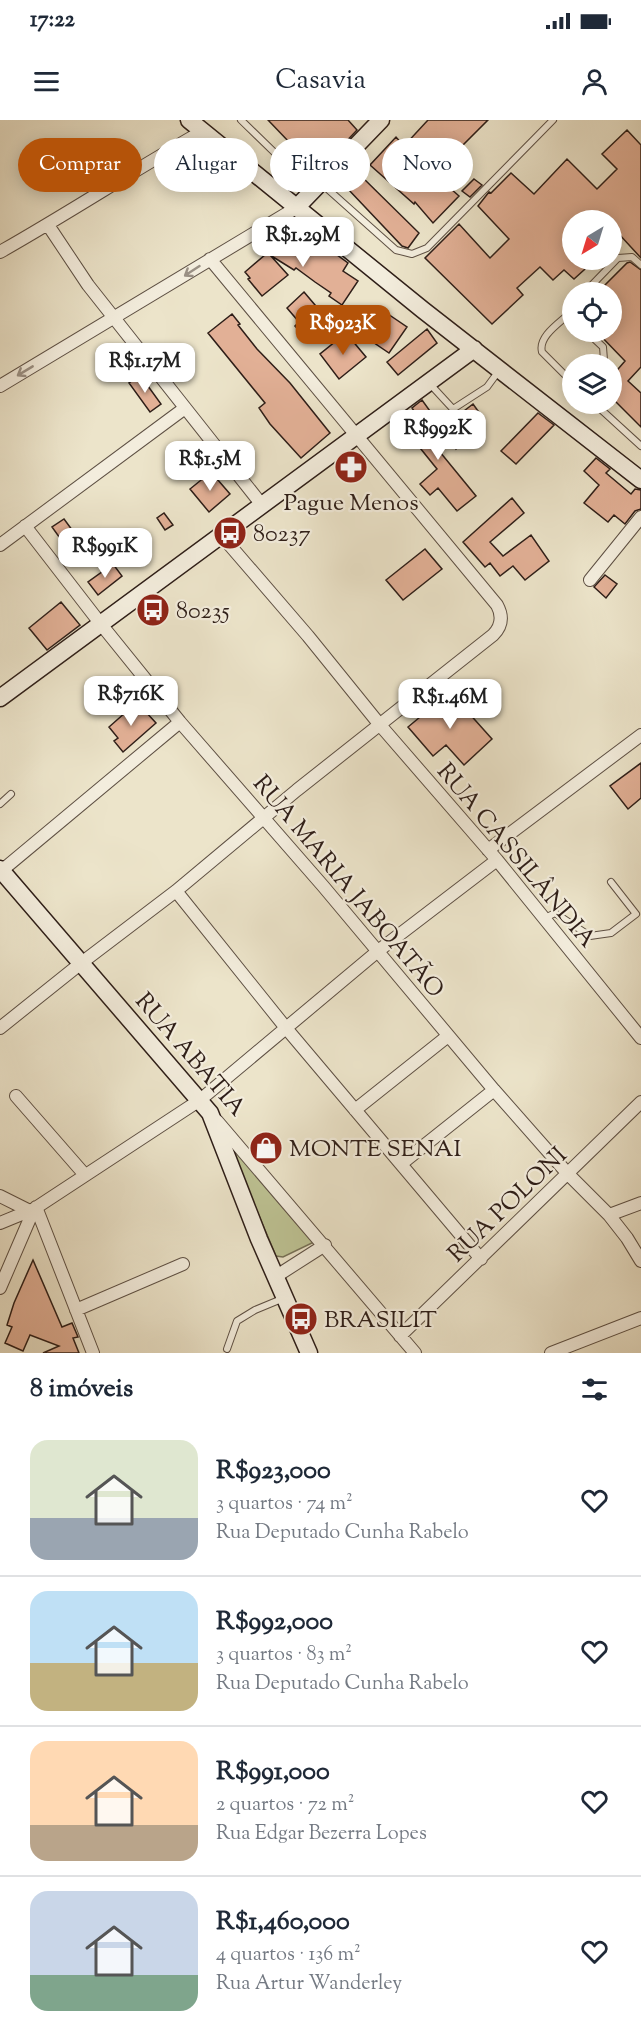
<!DOCTYPE html>
<html lang="pt">
<head>
<meta charset="utf-8">
<style>
	:root { --surface:#fff; --page:#f6f6f7; --text:#1f2937; --muted:#747a83; --line:#e0e1e3; --accent:#b45309 }
	body { margin:0; font-family:"Sorts Mill Goudy",serif; background:var(--page); color:var(--text); height:100vh; display:flex; flex-direction:column; font-size:22px; white-space:nowrap }
	* { box-sizing:border-box; margin:0 }
	p { font-size:20px; color:var(--muted) }
	.icon { flex:none; width:33px; height:33px; fill:none; stroke:currentColor; stroke-width:2; stroke-linecap:round; stroke-linejoin:round }
	.map { position:relative; height:1233px; overflow:hidden }
	.panel { display:flex; flex-direction:column; background:var(--surface); flex:1 }
	.panel>* { flex:none }
	.top-card { position:absolute; left:18px; top:18px; width:606px; height:54px; display:flex; gap:12px }
	.needle { width:39px; rotate:218deg }
	.fabs { position:absolute; left:562px; top:90px; display:grid; gap:12px }
	.fabs a { display:grid; place-items:center; width:60px; height:60px; border-radius:50%; background:var(--surface); box-shadow:0 3px 15px #0003; font-size:30px }
	.price { position:absolute; translate:-50% -51px; padding:0 14px; border-radius:12px; background:#fff; color:#222; font-size:20px; line-height:39px; filter:drop-shadow(0 2px 3px #0008) }
	.price::after { content:''; position:absolute; left:50%; top:36px; width:18px; height:14px; margin-left:-9px; background:inherit; clip-path:polygon(0 0,100% 0,50% 100%) }
	.price.on { background:var(--accent); color:#fff }
	ul { padding:0; list-style:none }
	li { display:flex; align-items:center; gap:18px; height:150px; padding:0 30px }
	li+li { border-top:2px solid var(--line) }
	li span { display:grid; place-items:center; flex:none; width:168px; height:120px; border-radius:18px; color:#555 }
	li>.icon { margin-inline-start:auto }
	span .icon { width:72px; height:72px; fill:#fffc; stroke-width:1 }
	li b { font-size:26px }
	h2 { display:flex; justify-content:space-between; align-items:center; height:72px; padding:0 30px; font-size:26px }
	.pill { padding:0 21px; border-radius:27px; background:var(--surface); box-shadow:0 3px 15px #0003; font-size:21px; line-height:54px }
	.pill.on { background:var(--accent); color:#fff }
	.status { display:flex; justify-content:space-between; align-items:center; height:42px; padding:0 30px; background:var(--surface); direction:ltr }
	.status svg { height:16px; fill:currentColor }
	header { display:flex; justify-content:space-between; align-items:center; height:78px; padding:0 30px; background:var(--surface); font-size:27px; font-weight:600 }
	.map>svg:first-child { display:block }
</style>
</head>
<body>
<div class="status"><b>17:22</b><svg viewBox="0 0 49 12"><path d="M0 12V9h3v3zM5 12V6h3v6zM10 12V3h3v9zM15 12V0h3v12zM26 1h20v11H26zM47 4h2v5h-2z"/></svg></div>
<header><svg class="icon" aria-label="menu" viewBox="0 0 24 24"><path d="M4 6h16M4 12h16M4 18h16"/></svg>Casavia<svg class="icon" aria-label="person" viewBox="0 0 24 24"><circle cx="12" cy="8" r="4"/><path d="M4 21q1-7 8-7t8 7"/></svg></header>
<div class="map">
<svg width="641" height="1233" viewBox="0 0 641 1233">
	<rect width="100%" height="100%" fill="#ece4ca"/>
	<filter id="stains"><feTurbulence type="fractalNoise" baseFrequency=".00333" numOctaves="4"/><feColorMatrix values="0 0 0 0 .2 0 0 0 0 .09 0 0 0 0 .02 0 0 0 .5 -.17"/></filter>
	<radialGradient id="worn" r=".72"><stop offset=".6" stop-color="#630" stop-opacity="0"/><stop offset="1" stop-color="#630" stop-opacity=".3"/></radialGradient>
	<path fill="#bdc293" stroke="#767056" stroke-width="1.5" d="M227,1020L314,1122L283,1137L276,1136Z"/>
	<path fill="#e2b096" stroke="#2e1e18" stroke-width="1.5" d="M268,0H348L357,10L341,27L334,20L312,46Z
		M428,0H488L434,54L459,76L433,103L415,82L414,84L370,45L396,17L404,26Z
		M627,10L641,25V138L619,114L612,121V100H573V140H595L574,159L564,150L553,160L540,147L517,168L523,175L492,204L425,138L459,104L490,138L509,119L478,86L489,72L491,73L511,53L534,74L567,39L597,69L617,49L602,34Z
		M359,54L419,113L408,128L402,126L347,68Z
		M474,59L482,65L470,77L462,71Z
		M293,111L310,133L318,121L348,143L343,151L358,161L342,185L329,176L331,173L315,162L296,148L294,150L270,135L288,155L262,176L248,159L250,158L245,152Z
		M630,142L641,150V247L628,261L641,273V307L612,278V256L625,241L597,212H612V172H598L627,143Z
		M304,172L315,185L310,189L322,203L306,218L295,206L299,202L287,188Z
		M385,192L407,207L389,233L367,218Z
		M232,194L240,204L238,205L257,229L290,263L330,313L301,338L270,304L259,288L265,283L208,213Z
		M427,209L437,223L398,255L387,242Z
		M346,213L366,237L339,259L320,234Z
		M140,255L161,284L150,292L129,263Z
		M422,280L440,305L426,315L476,376L457,391L438,368L430,375L420,364L437,349L404,308L418,297L412,288Z
		M473,284L483,298L456,329L442,308Z
		M538,293L554,305L516,344L501,331Z
		M596,338L610,349L606,353L631,374L635,369L641,370V389L635,391L625,404L614,395L608,402L584,383L599,365L584,351Z
		M211,352L230,374L209,392L190,369Z
		M512,378L524,393L490,422L503,436L531,415L549,441L525,460L513,446L500,456L490,443L485,447L463,422Z
		M164,393L173,405L165,410L157,398Z
		M64,399L84,426L72,435L52,407Z
		M425,429L442,449L403,480L386,460Z
		M113,444L122,456L98,475L88,462Z
		M605,455L617,464L606,478L594,467Z
		M61,482L80,505L47,530L29,508Z
		M450,572L492,619L464,645L446,625L433,636L408,607Z
		M135,584L143,593L145,591L156,603L123,632L114,621L118,618L109,607Z
		M641,643V678L628,689L610,666Z
		M33,1140L62,1207L72,1203L78,1217L73,1218L79,1233H43L59,1226L30,1215L23,1231L5,1223L12,1207L7,1205L14,1183Z"/>
	<g fill="none" stroke-linecap="round" stroke-linejoin="round">
		<defs>
			<path id="lane" d="M241,0L312,69
				M322,64L396,130L412,134L427,128L553,0
				M585,172L618,138L632,137L641,145
				M573,199L569,194C558,204 538,217 542,232L573,263
				M587,212L603,227L604,240L602,244
				M429,263L453,289L487,267L498,252
				M595,284L641,326
				M0,684L11,674
				M545,798L555,793L590,816L611,813L636,794L611,762
				M227,1229L237,1201L255,1190L284,1178"/>
			<path id="street" d="M48,105L88,165L262,385
				M0,132C69,93 134,50 203,11
				M0,266L296,88
				M25,406L100,503L180,602L323,766L494,970L568,1054L609,1095L627,1118L641,1141
				M221,415L308,516L380,605L497,740L641,918
				M0,425L185,288
				M590,460L641,397
				M488,730L641,615
				M0,752L180,602
				M176,771L286,908L481,1139
				M0,908L80,844L176,771L297,670L493,515C502,506 503,496 497,485L210,139
				M16,976L85,1055
				M355,990L448,916
				M217,1001L415,1233
				M401,1044L494,970
				M0,1076L30,1091
				M36,1087L93,1233
				M609,1095L641,1083
				M0,1103L34,1089L200,980L378,831L497,740
				M275,1157L325,1125
				M0,1168L34,1089
				M76,1190L183,1144
				M400,1216L641,982
				M551,1233L641,1198"/>
			<path id="secondary" d="M189,0L423,190L641,360
				M296,88L381,0
				M0,578L474,229
				M0,749L210,993L259,1119L309,1233"/>
		</defs>
		<use href="#lane" stroke="#5e5044" stroke-width="8"/>
		<use href="#street" stroke="#5e5044" stroke-width="14"/>
		<use href="#secondary" stroke="#2e1e18" stroke-width="19"/>
		<use href="#lane" stroke="#f3eddd" stroke-width="6"/>
		<use href="#street" stroke="#f3eddd" stroke-width="12"/>
		<use href="#secondary" stroke="#f3eddd" stroke-width="16"/>
	</g>
	<defs><path id="oneway-shaft" d="M-6 0H5M1.5-3L5.5 0L1.5 3" fill="none" stroke-width="1.6" stroke-linecap="round" stroke-linejoin="round" transform="scale(1.5)"/></defs>
	<g stroke="#9a9084">
		<use href="#oneway-shaft" transform="translate(192 151) rotate(147)"/>
		<use href="#oneway-shaft" transform="translate(25 251) rotate(149)"/>
	</g>
	<defs>
		<symbol id="pharmacy-disc" viewBox="-11 -11 22 22"><circle r="9.5" fill="#8f2418" stroke="#f3eddd"/><path d="M-2-6h4v4h4v4h-4v4h-4v-4h-4v-4h4Z" fill="#fff"/></symbol>
		<symbol id="bus-disc" viewBox="-11 -11 22 22"><circle r="9.5" fill="#8f2418" stroke="#f3eddd"/><path d="M-5-6H5V4H4V6H2V4H-2V6H-4V4H-5ZM-3.5-4V0h7V-4ZM-3.5 1.2v1.5H-2V1.2ZM2 1.2v1.5H3.5V1.2Z" fill="#fff"/></symbol>
		<symbol id="shop-disc" viewBox="-11 -11 22 22"><circle r="9.5" fill="#8f2418" stroke="#f3eddd"/><path d="M-5-2.5h2.3a2.7 3.5 0 0 1 5.4 0H5L5.5 6h-11ZM-1.5-2.5h3a1.5 2.3 0 0 0-3 0Z" fill="#fff"/></symbol>
	</defs>
	<g fill-rule="evenodd">
		<use href="#pharmacy-disc" x="332" y="328" width="38" height="38"/>
		<use href="#bus-disc" x="211" y="394" width="38" height="38"/>
		<use href="#bus-disc" x="134" y="471" width="38" height="38"/>
		<use href="#shop-disc" x="247" y="1009" width="38" height="38"/>
		<use href="#bus-disc" x="282" y="1180" width="38" height="38"/>
	</g>
	<g text-anchor="middle" stroke-width="4.5" stroke-linejoin="round" paint-order="stroke">
		<g font-size="24" fill="#2e1e18" stroke="#f3eddd" text-anchor="start">
			<text x="351" y="390" text-anchor="middle">Pague Menos</text>
			<text x="253" y="421">80237</text>
			<text x="176" y="498">80235</text>
			<text x="289" y="1036">MONTE SENAI</text>
			<text x="324" y="1207">BRASILIT</text>
		</g>
		<g font-size="24" fill="#2e1e18" stroke="#f3eddd">
			<text transform="translate(517 735) rotate(50)" y="8">RUA CASSILÂNDIA</text>
			<text transform="translate(349 766) rotate(50)" y="8">RUA MARIA JABOATÃO</text>
			<text transform="translate(191 934) rotate(49)" y="8">RUA ABATIA</text>
			<text transform="translate(507 1084) rotate(-44)" y="8">RUA POLONI</text>
		</g>
	</g>
	<rect width="100%" height="100%" filter="url(#stains)"/>
	<rect width="100%" height="100%" fill="url(#worn)"/>
</svg>
<div class="fabs">
<a><svg class="needle" viewBox="-14 -14 28 28"><path d="M0-13l5 13h-10z" fill="#e53935"/><path d="M0 13l5-13h-10z" fill="#747a83"/></svg></a>
<a><svg class="icon" aria-label="locate" viewBox="0 0 24 24"><circle cx="12" cy="12" r="6"/><path d="M12 2v4M12 18v4M2 12h4M18 12h4"/></svg></a>
<a><svg class="icon" aria-label="layers" viewBox="0 0 24 24"><path d="M12 4l9 5-9 5-9-5zM3 14l9 5 9-5"/></svg></a>
</div>
<b class="price" style="left:303px;top:148px">R$1.29M</b>
<b class="price on" style="left:343px;top:236px">R$923K</b>
<b class="price" style="left:145px;top:274px">R$1.17M</b>
<b class="price" style="left:438px;top:341px">R$992K</b>
<b class="price" style="left:210px;top:372px">R$1.5M</b>
<b class="price" style="left:105px;top:459px">R$991K</b>
<b class="price" style="left:131px;top:607px">R$716K</b>
<b class="price" style="left:450px;top:610px">R$1.46M</b>
<div class="top-card">
<a class="pill on">Comprar</a>
<a class="pill">Alugar</a>
<a class="pill">Filtros</a>
<a class="pill">Novo</a>
</div>
</div>
<section class="panel">
<h2>8 imóveis<svg class="icon" aria-label="filters" viewBox="0 0 24 24"><path d="M4 7h16M4 17h16"/><circle cx="9" cy="7" r="2"/><circle cx="15" cy="17" r="2"/></svg></h2>
<ul>
<li><span style="background:linear-gradient(#dfe7d0 65%,#9aa5b1 0)"><svg class="icon" aria-label="home" viewBox="0 0 24 24"><path d="M3 11l9-7 9 7M6 9v11h12V9"/></svg></span><div><b>R$923,000</b><p>3 quartos · 74 m²</p><p>Rua Deputado Cunha Rabelo</p></div><svg class="icon" aria-label="heart" viewBox="0 0 24 24"><path d="M12 20l-8-8c-3-5 5-10 8-4 3-6 11-1 8 4z"/></svg></li>
<li><span style="background:linear-gradient(#bfe0f5 60%,#c2b280 0)"><svg class="icon" aria-label="home" viewBox="0 0 24 24"><path d="M3 11l9-7 9 7M6 9v11h12V9"/></svg></span><div><b>R$992,000</b><p>3 quartos · 83 m²</p><p>Rua Deputado Cunha Rabelo</p></div><svg class="icon" aria-label="heart" viewBox="0 0 24 24"><path d="M12 20l-8-8c-3-5 5-10 8-4 3-6 11-1 8 4z"/></svg></li>
<li><span style="background:linear-gradient(#ffd9b3 70%,#b9a48a 0)"><svg class="icon" aria-label="home" viewBox="0 0 24 24"><path d="M3 11l9-7 9 7M6 9v11h12V9"/></svg></span><div><b>R$991,000</b><p>2 quartos · 72 m²</p><p>Rua Edgar Bezerra Lopes</p></div><svg class="icon" aria-label="heart" viewBox="0 0 24 24"><path d="M12 20l-8-8c-3-5 5-10 8-4 3-6 11-1 8 4z"/></svg></li>
<li><span style="background:linear-gradient(#c9d6e8 70%,#7fa58c 0)"><svg class="icon" aria-label="home" viewBox="0 0 24 24"><path d="M3 11l9-7 9 7M6 9v11h12V9"/></svg></span><div><b>R$1,460,000</b><p>4 quartos · 136 m²</p><p>Rua Artur Wanderley</p></div><svg class="icon" aria-label="heart" viewBox="0 0 24 24"><path d="M12 20l-8-8c-3-5 5-10 8-4 3-6 11-1 8 4z"/></svg></li>
</ul>
</section>
</body>
</html>
